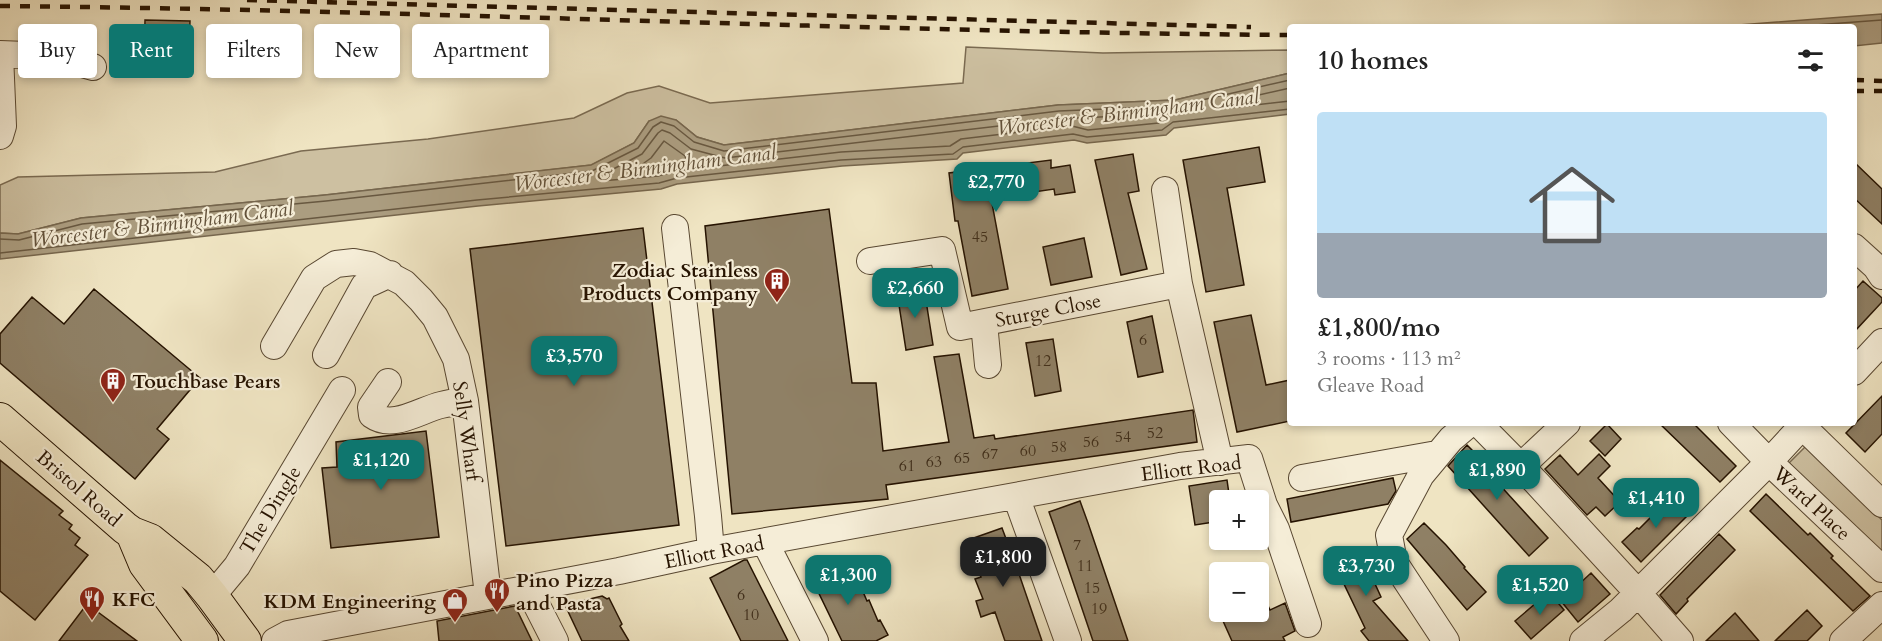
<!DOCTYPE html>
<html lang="en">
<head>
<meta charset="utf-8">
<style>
	:root { --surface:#fff; --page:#f6f6f6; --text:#222; --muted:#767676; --line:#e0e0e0; --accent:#0f766e }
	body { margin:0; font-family:Cardo,serif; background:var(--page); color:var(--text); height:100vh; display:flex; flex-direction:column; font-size:22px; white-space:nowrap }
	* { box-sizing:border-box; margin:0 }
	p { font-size:20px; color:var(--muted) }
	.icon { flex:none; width:33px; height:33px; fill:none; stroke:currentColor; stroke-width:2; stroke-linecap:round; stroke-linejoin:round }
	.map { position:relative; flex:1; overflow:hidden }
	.details { position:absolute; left:1287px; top:24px; width:570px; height:402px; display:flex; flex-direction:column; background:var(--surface); border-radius:6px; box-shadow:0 3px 9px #0003 }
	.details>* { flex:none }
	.hud { position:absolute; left:18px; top:24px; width:570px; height:54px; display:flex; gap:12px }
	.buttons { position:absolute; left:1209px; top:490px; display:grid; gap:12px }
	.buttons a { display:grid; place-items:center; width:60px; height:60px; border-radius:6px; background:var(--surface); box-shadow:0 3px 9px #0003; font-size:30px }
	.price { position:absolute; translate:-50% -51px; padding:0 14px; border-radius:12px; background:var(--accent); color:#fff; font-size:20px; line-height:39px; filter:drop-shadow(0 2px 3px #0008) }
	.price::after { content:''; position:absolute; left:50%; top:36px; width:18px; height:14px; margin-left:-9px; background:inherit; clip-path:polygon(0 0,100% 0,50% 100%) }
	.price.selected { background:#222; color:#fff }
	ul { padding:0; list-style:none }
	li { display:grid; align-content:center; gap:12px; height:318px; padding:0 30px }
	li+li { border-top:2px solid var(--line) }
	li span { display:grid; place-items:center; height:186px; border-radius:6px; color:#555 }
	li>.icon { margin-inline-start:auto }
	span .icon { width:108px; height:108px; fill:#fffc; stroke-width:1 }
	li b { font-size:26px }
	h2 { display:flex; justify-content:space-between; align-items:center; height:72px; padding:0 30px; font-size:26px }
	.tag { padding:0 21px; border-radius:6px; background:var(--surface); box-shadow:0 3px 9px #0003; font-size:21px; line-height:54px }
	.tag.selected { background:var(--accent); color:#fff }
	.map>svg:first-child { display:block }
</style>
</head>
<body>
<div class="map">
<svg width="1882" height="641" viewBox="0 0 1882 641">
	<rect width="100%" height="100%" fill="#efe4c2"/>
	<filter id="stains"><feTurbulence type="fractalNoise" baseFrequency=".00333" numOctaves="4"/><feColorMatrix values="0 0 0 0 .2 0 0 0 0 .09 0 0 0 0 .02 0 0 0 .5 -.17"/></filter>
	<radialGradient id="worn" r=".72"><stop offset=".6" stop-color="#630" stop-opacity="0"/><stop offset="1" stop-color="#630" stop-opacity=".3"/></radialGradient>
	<path fill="#cdc0a1" stroke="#7a6a51" stroke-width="1.5" d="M966,47L1103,53L1290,50V73L1175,100L1058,105L724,145L697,137L676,120L649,121L634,143L592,165L325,195L81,218L18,234L0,233V185L18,177L215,172L301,151L428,139L574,118L627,93L659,86L710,103L963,83Z
		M1806,446L1882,520V558L1787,465Z"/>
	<path fill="#ab9d80" stroke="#76664d" stroke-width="1.5" d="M1882,14V43L1854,46V27H1713Z
		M1290,73V114L1174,128L1166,135L1087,143L1074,140L963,153L957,159L842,166L677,184L661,189L478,206L0,259V233L18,234L81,218L325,195L591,165L634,143L649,121L661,116L676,120L697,137L724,145L1058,105L1175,100Z"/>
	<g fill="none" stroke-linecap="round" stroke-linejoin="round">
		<path stroke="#685840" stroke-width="1.5" d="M1788,27L1882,20
			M1290,88L1228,102L1226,105L1229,108L1290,101
			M1161,114L1164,118L1159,123L1088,130L1072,126L961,139L950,146L841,152L676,171L658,176L601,181L598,179L600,176L642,154L658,133L662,130L670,133L691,149L725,158L1059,119Z
			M664,141L685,156L686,160L657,167L645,168L644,163L651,158Z
			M0,239L19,240L82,224L326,201L592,171L638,148L653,127L661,122L674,126L694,142L724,151L1059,111L1176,106L1290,80
			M0,253L477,200L659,183L677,178L841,160L953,154L963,147L1073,134L1087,137L1162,130L1173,122L1290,109"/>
	</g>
	<path fill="#8f8065" stroke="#261301" stroke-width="1.5" d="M145,20L190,21L188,70H144Z
		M1259,147L1265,182L1227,188L1244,285L1206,292L1183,160Z
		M1133,154L1139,191L1128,193L1147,269L1121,275L1095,160Z
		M1051,160V168L1070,165L1075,192L1055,195L1054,189L991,198L1008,289L972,296L958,221H955L949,173Z
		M1854,162L1882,189V224L1854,198Z
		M829,209L852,383H876L883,451L949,442L934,357L959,354L974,438L994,435L995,439L1193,410L1197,442L886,485L888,499L732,514L705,226Z
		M643,228L679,525L506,546L470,249Z
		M1084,238L1092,277L1051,285L1043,247Z
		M1863,281L1882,298V302L1854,332V291Z
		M924,288L933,345L906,350L897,292Z
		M94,289L200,378L157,429L169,439L135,479L0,363V334L32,297L64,324Z
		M1251,315L1266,385L1290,380V421L1237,432L1214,322Z
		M1152,316L1163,372L1138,377L1127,322Z
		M1053,339L1061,391L1035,396L1026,343Z
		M1882,396V434L1865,452L1846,433Z
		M1659,423H1693L1736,466L1720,482Z
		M1607,424L1621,439L1605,456L1590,441Z
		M426,431L439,537L331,548L322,468L337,467L336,442Z
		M1467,445L1479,457L1477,460L1548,538L1529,556L1448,466Z
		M1599,454L1610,466L1598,478L1620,502L1605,516L1596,507L1587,515L1545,469L1560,455L1578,475Z
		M0,460L63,511L59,515L72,525L69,529L80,538L75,545L88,555L35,620L0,591Z
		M1393,478L1396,491L1388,504L1291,522L1287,499Z
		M1227,480L1230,501H1220V521L1195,525L1189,486Z
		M1766,494L1808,535L1810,533L1833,556L1831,558L1870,596L1853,611L1750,511Z
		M1673,495L1690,513L1641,562L1622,542L1637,528L1639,529Z
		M1080,501L1088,523L1128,641H1093L1054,526L1049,512Z
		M1424,523L1446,545L1465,567L1464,568L1486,592L1467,610L1407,539Z
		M1002,528L1018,571L1042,641H1005L995,612L981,617L976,601L983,599L975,579L981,577L968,540Z
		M1719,534L1735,550L1687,599L1688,601L1676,614L1660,595Z
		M1358,547L1381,597L1373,601L1408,641H1369L1361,631L1365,628L1332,559Z
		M744,560H747L788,641H741L710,578Z
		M834,566L837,572L845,569L848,574L854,571L867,601L869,600L878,621L880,620L888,635L876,641H842L811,577Z
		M1591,573L1610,594L1578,622L1561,601Z
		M1258,584L1270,610L1285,603L1295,631L1283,637L1285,641H1232L1219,612H1258Z
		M1549,592L1564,610L1531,639L1515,621Z
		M602,596L607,599L609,598L622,624L620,626L629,641H582L565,605Z
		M87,604L137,641H59Z
		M515,606L532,641H439L437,621Z
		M1807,610L1822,626L1807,641H1775Z
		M1735,613L1759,641H1706Z"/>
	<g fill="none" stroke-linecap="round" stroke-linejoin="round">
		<defs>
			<path id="minor" d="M0,136L3,126L0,54L53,56L93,67
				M1165,190L1179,284L1220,462
				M675,228L708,516L711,551
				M1854,247L1876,267L1882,276
				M870,261L942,250L960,327L1179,284
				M984,323L988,365
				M274,346L314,278L336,264L354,262L370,265L404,283L421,300L435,317L456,359L465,401L488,595
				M326,355L364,286L390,274
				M1854,372L1882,342
				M388,382L371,407L372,415C393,430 420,410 441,405C449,403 457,402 465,401
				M1478,423L1536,482L1638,593L1680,641
				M1731,423L1769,462L1882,569
				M1799,423L1882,504
				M1520,467L1567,423
				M1302,478L1437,454
				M1016,496L1068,641
				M765,542L815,641
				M528,588L555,641
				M212,596L237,566L342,390
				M275,641L288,634L619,571L711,551L1180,466L1249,458L1264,505L1276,529L1308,624
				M1446,641L1394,562L1389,535L1421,475L1451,439L1470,423
				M1583,641L1621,610L1769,462L1805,423
				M1843,641L1882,605"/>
			<path id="major" d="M0,419L125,528L132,533L150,540L198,579L212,596L245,641
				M132,533L145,564L202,641"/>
		</defs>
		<use href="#minor" stroke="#584731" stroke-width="28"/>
		<use href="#major" stroke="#261301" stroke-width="34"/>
		<use href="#minor" stroke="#f5edd7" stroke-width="26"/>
		<use href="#major" stroke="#efe4c2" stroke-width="32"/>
		<path stroke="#261301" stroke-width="4.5" stroke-dasharray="10 10" stroke-linecap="butt" d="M247,0L1251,27
			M0,6C430,10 860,32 1290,35
			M1854,80L1882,81
			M1854,91H1882"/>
	</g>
	<defs>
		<symbol id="building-pin" viewBox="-11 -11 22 30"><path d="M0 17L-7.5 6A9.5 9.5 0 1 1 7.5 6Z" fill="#8f2418" stroke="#f5edd7"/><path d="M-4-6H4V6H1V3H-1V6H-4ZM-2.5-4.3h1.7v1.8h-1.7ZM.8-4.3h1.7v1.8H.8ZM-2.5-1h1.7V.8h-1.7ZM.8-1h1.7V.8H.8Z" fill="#fff"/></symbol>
		<symbol id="restaurant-pin" viewBox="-11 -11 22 30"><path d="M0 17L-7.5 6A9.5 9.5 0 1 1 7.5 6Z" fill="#8f2418" stroke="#f5edd7"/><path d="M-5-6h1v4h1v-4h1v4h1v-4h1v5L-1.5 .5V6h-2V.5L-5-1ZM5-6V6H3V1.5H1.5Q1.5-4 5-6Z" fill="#fff"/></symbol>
		<symbol id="shop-pin" viewBox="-11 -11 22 30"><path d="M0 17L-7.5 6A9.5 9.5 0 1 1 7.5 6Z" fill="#8f2418" stroke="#f5edd7"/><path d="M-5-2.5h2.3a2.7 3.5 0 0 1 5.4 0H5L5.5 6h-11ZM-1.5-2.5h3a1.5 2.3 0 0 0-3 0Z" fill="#fff"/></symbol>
	</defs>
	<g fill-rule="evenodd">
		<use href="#building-pin" x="762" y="266" width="30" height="40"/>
		<use href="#building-pin" x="98" y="366" width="30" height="40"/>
		<use href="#restaurant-pin" x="482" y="576" width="30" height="40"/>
		<use href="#restaurant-pin" x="77" y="584" width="30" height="40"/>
		<use href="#shop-pin" x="440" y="586" width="30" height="40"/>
	</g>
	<g text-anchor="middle" stroke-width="4.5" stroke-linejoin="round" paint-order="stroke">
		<g font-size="16" fill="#402e1a">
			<text x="980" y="242">45</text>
			<text x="1143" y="345">6</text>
			<text x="1043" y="366">12</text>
			<text x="1155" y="438">52</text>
			<text x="1123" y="442">54</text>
			<text x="1091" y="447">56</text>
			<text x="1059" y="452">58</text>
			<text x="1028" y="456">60</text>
			<text x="990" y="459">67</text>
			<text x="962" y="463">65</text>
			<text x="934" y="467">63</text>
			<text x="907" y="471">61</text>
			<text x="1077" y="550">7</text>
			<text x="1085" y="571">11</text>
			<text x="1092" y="593">15</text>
			<text x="741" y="600">6</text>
			<text x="1099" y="614">19</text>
			<text x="751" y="620">10</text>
		</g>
		<g font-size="20" font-weight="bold" fill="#261301" stroke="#f5edd7" text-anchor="start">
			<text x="758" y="277" text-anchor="end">Zodiac Stainless<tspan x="758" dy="23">Products Company</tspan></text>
			<text x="132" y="388">Touchbase Pears</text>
			<text x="516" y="587">Pino Pizza<tspan x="516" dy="23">and Pasta</tspan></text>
			<text x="112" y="606">KFC</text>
			<text x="436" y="608" text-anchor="end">KDM Engineering</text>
		</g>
		<g font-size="20" fill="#261301" stroke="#f5edd7">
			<text transform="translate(1048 310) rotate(-11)" y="7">Sturge Close</text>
			<text transform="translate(467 431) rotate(82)" y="7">Selly Wharf</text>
			<text transform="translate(1191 468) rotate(-7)" y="7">Elliott Road</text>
			<text transform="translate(79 488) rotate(41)" y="7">Bristol Road</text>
			<text transform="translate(1812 503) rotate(43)" y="7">Ward Place</text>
			<text transform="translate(270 510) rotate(-59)" y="7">The Dingle</text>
			<text transform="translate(714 552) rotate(-11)" y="7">Elliott Road</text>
		</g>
		<g font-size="21" font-style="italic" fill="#62513a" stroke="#f5edd7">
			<text transform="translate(1128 112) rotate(-7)" y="7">Worcester &amp; Birmingham Canal</text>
			<text transform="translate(645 168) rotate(-7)" y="7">Worcester &amp; Birmingham Canal</text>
			<text transform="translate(162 224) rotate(-7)" y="7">Worcester &amp; Birmingham Canal</text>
		</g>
	</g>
	<rect width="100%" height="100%" filter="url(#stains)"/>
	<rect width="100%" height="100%" fill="url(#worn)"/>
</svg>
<div class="buttons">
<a>+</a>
<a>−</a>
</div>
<b class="price" style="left:996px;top:213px">£2,770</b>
<b class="price" style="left:915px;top:319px">£2,660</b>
<b class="price" style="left:574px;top:387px">£3,570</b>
<b class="price" style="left:381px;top:491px">£1,120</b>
<b class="price" style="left:1497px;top:501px">£1,890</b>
<b class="price" style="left:1656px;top:529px">£1,410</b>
<b class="price selected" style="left:1003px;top:588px">£1,800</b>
<b class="price" style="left:1366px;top:597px">£3,730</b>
<b class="price" style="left:848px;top:606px">£1,300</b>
<b class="price" style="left:1540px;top:616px">£1,520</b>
<div class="hud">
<a class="tag">Buy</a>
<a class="tag selected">Rent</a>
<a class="tag">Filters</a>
<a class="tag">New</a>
<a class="tag">Apartment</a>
</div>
<section class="details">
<h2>10 homes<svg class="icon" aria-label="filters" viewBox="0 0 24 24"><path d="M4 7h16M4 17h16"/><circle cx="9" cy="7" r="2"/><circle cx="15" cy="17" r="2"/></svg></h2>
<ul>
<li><span style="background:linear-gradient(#bfe0f5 65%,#9aa5b1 0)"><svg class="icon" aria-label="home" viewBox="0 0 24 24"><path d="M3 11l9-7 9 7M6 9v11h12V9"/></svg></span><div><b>£1,800/mo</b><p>3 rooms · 113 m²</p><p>Gleave Road</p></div></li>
</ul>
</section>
</div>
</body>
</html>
